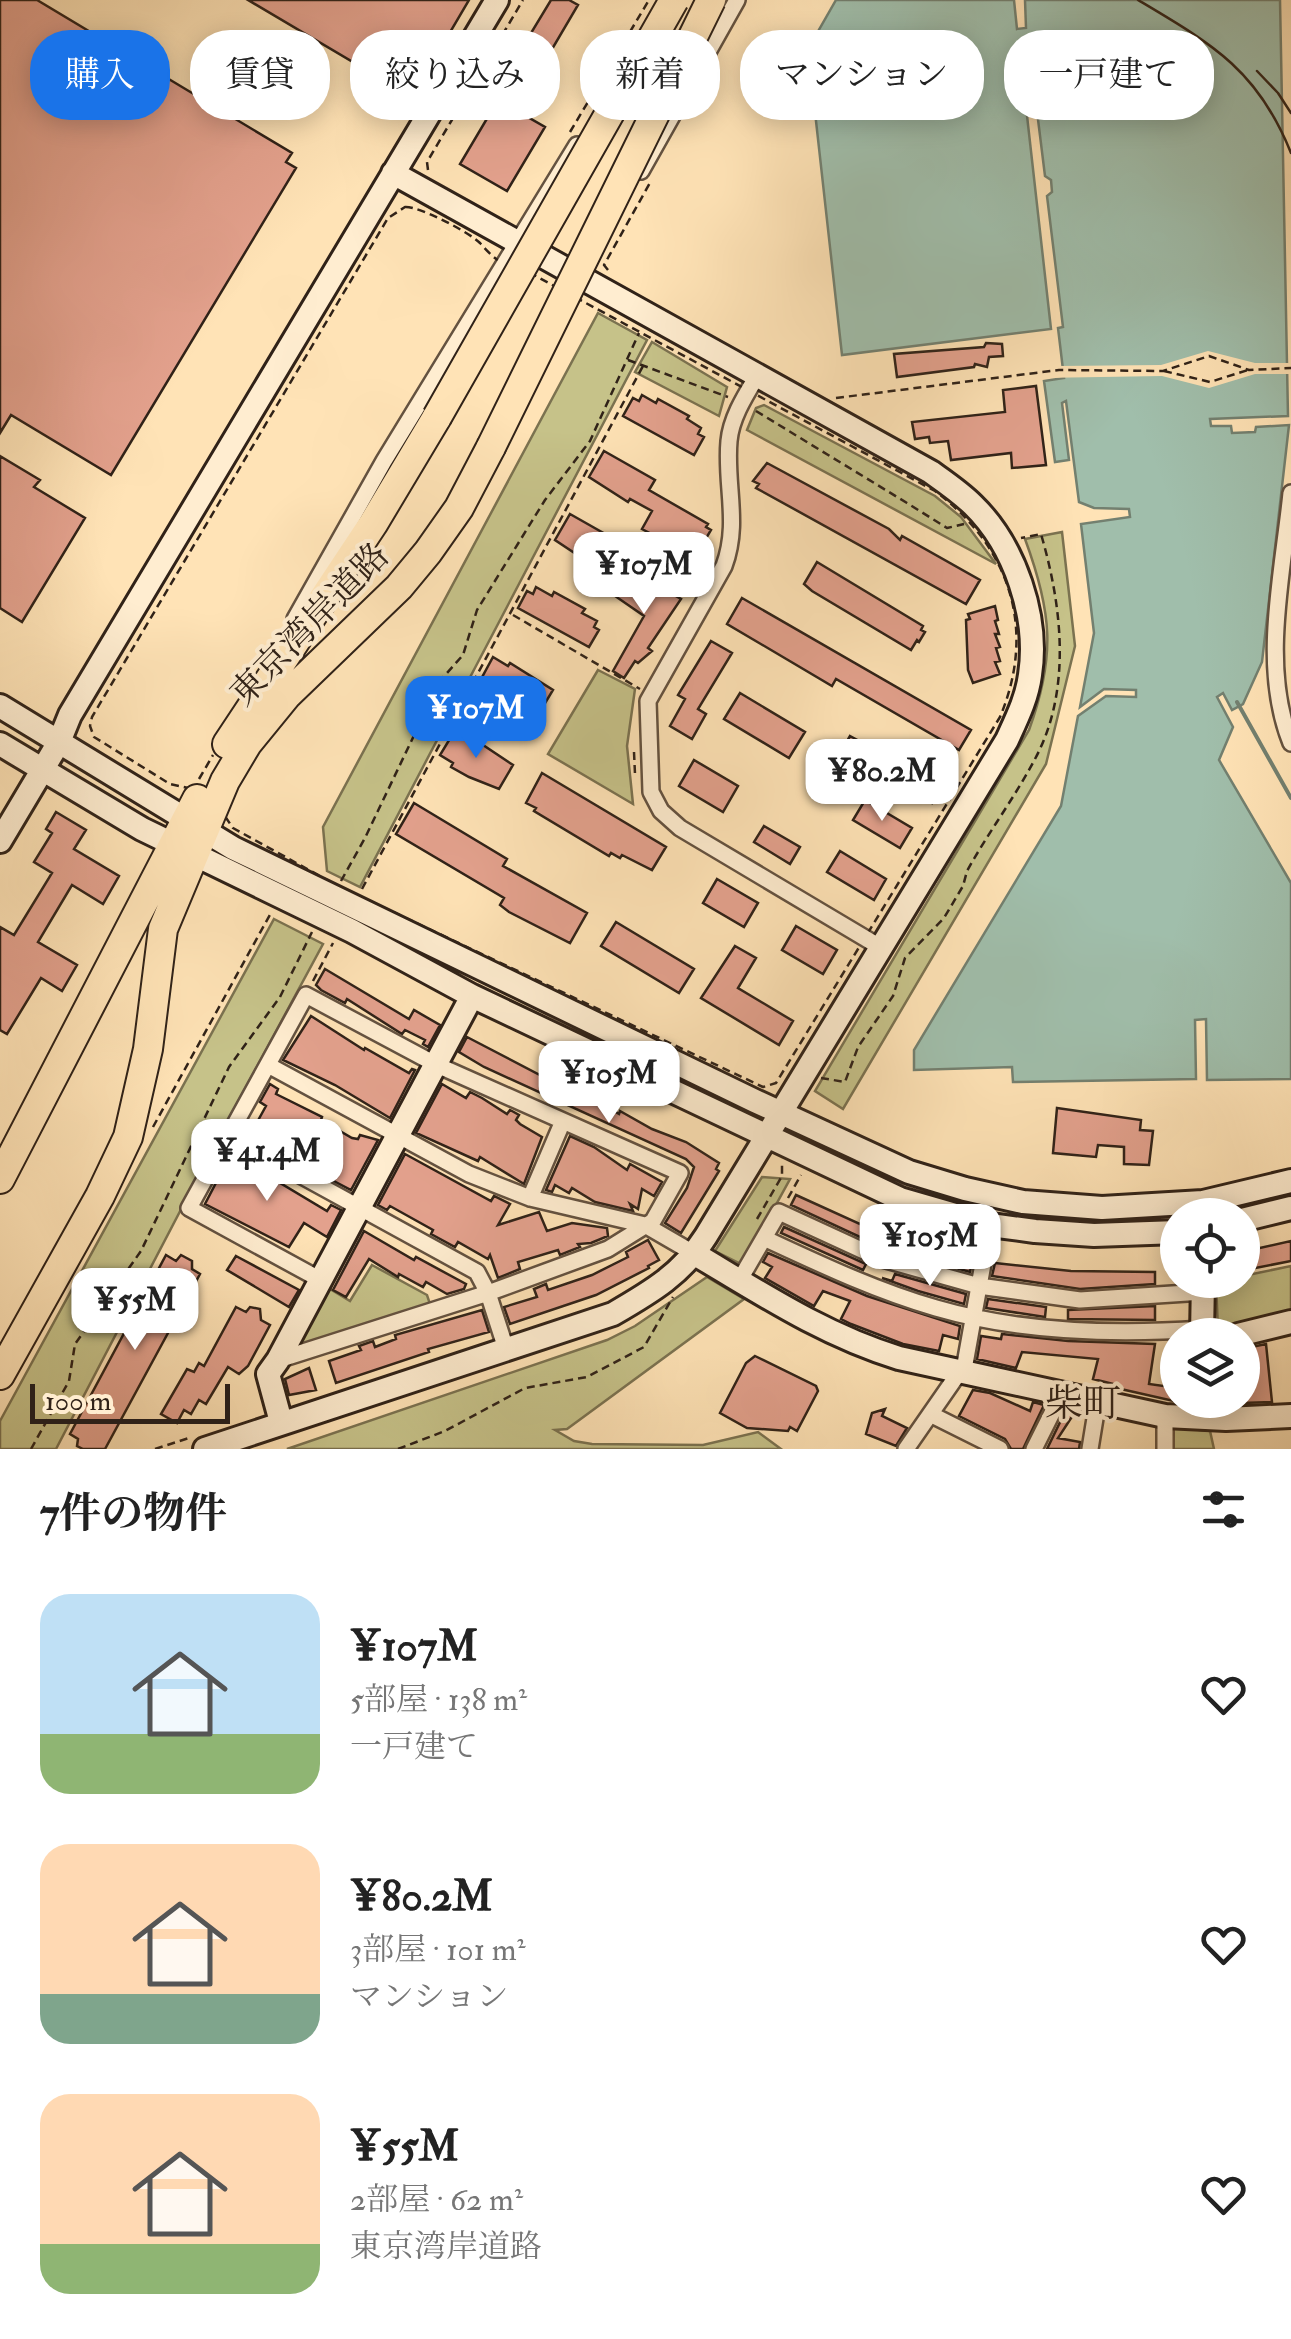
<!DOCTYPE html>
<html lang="ja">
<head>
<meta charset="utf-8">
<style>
	:root { --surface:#fff; --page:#f2f2f2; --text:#222; --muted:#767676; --accent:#1a73e8 }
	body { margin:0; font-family:"IM FELL Double Pica","Noto Serif JP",serif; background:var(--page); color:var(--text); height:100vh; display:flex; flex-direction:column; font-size:38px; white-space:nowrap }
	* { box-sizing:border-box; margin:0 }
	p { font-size:32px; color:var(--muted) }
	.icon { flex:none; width:55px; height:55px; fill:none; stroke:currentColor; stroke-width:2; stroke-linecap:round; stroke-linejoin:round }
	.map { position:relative; height:1449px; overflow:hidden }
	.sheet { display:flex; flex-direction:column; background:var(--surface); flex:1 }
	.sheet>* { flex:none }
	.hud { position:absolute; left:30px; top:30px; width:1232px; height:90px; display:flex; gap:20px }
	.tools { position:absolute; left:1160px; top:1198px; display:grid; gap:20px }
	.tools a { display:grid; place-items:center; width:100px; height:100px; border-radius:50%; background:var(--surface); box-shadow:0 5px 25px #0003; font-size:50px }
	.scale { position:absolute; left:30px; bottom:25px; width:200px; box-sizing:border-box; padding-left:10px; border:5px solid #302218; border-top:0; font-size:28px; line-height:35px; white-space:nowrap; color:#302218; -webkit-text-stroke:8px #ffedd0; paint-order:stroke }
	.price { position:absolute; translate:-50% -85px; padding:0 22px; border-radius:20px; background:#fff; color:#222; font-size:32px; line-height:65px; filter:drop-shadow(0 2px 5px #0008) }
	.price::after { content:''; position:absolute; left:50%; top:60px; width:30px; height:22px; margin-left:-15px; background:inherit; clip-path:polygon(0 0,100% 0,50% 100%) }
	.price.selected { background:var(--accent); color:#fff }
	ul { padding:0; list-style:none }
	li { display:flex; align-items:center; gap:30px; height:250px; padding:0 40px }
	li span { display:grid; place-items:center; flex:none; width:280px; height:200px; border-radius:30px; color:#555 }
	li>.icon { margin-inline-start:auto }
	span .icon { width:120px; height:120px; fill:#fffc; stroke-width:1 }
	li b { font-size:42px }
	h2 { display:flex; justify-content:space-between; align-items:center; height:120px; padding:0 40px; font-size:42px }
	.chip { padding:0 35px; border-radius:40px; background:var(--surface); box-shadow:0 5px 25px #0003; font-size:35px; line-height:90px }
	.chip.selected { background:var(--accent); color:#fff }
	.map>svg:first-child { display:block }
</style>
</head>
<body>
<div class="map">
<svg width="1291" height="1449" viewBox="0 0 1291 1449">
	<rect width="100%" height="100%" fill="#ffe3b6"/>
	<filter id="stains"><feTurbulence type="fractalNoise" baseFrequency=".002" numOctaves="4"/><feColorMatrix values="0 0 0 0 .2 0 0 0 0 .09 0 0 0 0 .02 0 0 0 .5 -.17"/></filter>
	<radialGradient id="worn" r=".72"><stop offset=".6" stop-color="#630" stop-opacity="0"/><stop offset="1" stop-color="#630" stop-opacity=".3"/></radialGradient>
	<path fill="#c6c289" stroke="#7b7250" stroke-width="2.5" d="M598,313L647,340L360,887L327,871L323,827Z
		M652,342L727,387L719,416L635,372Z
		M764,405L935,496L961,517L996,564L747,430L756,408Z
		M1062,532L1075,646L1046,764L843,1109L815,1091L1029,730C1056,656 1052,612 1025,539Z
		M598,670L635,689L627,746L633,804L548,754Z
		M274,919L323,944L212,1150L56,1449H0V1421Z
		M762,1177L790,1179L743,1265L715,1251Z
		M372,1265L427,1295L430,1304L304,1345L296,1332L325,1286L350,1301Z
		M1291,1266V1317L1218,1331L1216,1281L1242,1280L1243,1276Z
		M707,1277L744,1299L567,1429L555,1430L574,1441L592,1444L703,1445L758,1432L781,1449H287L607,1340L635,1326Z
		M1171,1427L1210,1431L1214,1449H1172Z"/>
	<path fill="#a0beab" stroke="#738070" stroke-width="2.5" d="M836,0H1014L1017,29L1026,28L1025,0H1280L1288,416L1210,419L1211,426H1231L1232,433L1255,432L1256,427L1289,425L1262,662L1243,704L1232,710L1223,693L1217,697L1233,727L1219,760L1291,883V1079L1207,1080L1206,1019L1195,1020L1196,1079L1013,1082L1012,1067L914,1070V1050L1061,806L1078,716L1106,696L1136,697V690L1104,689L1080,707L1094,633L1081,524L1130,517L1129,509L1094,508L1079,502L1066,401L1062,403L1069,460L1055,462L1044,381L1064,378L1058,328L1063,327L1047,196L1052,192L1051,180L1045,176L1034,87L1024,89L1051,329L842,355L808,49Z"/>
	<path fill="#ffe3b6" d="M1208,351L1255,363H1291V374H1255L1209,388L1162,376L1040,378L1059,374L1058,366L1161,365Z"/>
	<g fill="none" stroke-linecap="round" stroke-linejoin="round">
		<path stroke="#738070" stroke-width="4" d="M1237,702L1291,798"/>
	</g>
	<path fill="#e3a18d" stroke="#302218" stroke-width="2.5" d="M0,0H37L292,153L286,162L296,168L111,475L11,415L0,433Z
		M248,0H469L412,97Z
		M551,0H569L578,5L528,90L505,76Z
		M498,100L545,127L507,191L460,164Z
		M986,343L1002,344L1003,356L989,357L987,367L975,364L974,367L897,377L894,354L984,347Z
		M1036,386L1046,465L1012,468L1011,453L951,460L948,441L930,443L929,437L915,439L912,422L1005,412L1003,390Z
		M642,395L656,403L658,399L689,416L687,419L701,428L698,434L704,437L694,455L623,416L633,398L639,401Z
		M604,451L655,480L649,490L708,524L706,527L711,530L695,557L642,529L652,511L630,499L628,502L589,477Z
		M0,456L40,480L34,487L85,518L22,622L0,608Z
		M767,463L889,529L900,540L902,536L980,580L966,604L756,488L759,484L753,481Z
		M570,514L621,543L607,568L596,562L594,566L555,540Z
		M817,562L923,626L921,630L925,632L919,642L917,640L911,650L812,591L804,584Z
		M630,570L681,599L648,648L652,651L638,663L635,661L624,678L613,671L644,616L615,596Z
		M536,587L552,596L554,592L585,609L582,613L597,621L594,627L599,630L589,647L518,608L527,591L533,594Z
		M742,598L971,730L959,750L836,679L832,686L727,624Z
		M995,606L998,620L995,621L999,634H995L1000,647L996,648L1000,661L995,662L1000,674L973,683L968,670L966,620L970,619L968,614Z
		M711,641L732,653L698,709L706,714L692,739L670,726L685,699L678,695Z
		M493,657L508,666L510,663L553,690L538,715L508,703L490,692L492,688L480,681Z
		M740,693L805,732L789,758L724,719Z
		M454,732L469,740L471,737L513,765L499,789L469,777L451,767L453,763L440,755Z
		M850,736L874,749L862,769L839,755Z
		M898,754L945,782L932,803L885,775Z
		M694,760L738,786L723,812L679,786Z
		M542,773L666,847L652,870L622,855L620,858L611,853L609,856L534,811L536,808L526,803Z
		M865,800L912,828L900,848L853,820Z
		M414,803L507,859L503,866L587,913L570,943L509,912L500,905L504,898L396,834Z
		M56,812L86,830L74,849L119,876L103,904L72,885L38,942L77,965L62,991L41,978L7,1034L0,1030V927L14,935L52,873L34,862L52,833L46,829Z
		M764,826L800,847L790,864L754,842Z
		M840,851L886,879L874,900L827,872Z
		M717,879L758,903L744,927L703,903Z
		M616,922L694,969L679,993L601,946Z
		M796,926L837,950L823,974L782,950Z
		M735,946L756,958L738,988L793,1021L779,1045L701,998Z
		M325,969L409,1019L414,1010L440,1025L428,1047L423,1044L425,1040L405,1030L402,1034L347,999L345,1003L321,990L316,985Z
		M311,1016L364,1050L365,1048L409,1073L412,1069L415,1070L390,1118L335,1085L283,1060Z
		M467,1037L584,1098L586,1095L619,1114L620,1111L652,1129L686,1142L719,1163L716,1169L719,1171L681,1233L665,1223L687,1188L694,1167L686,1159L484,1067L459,1052Z
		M270,1084L278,1089L276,1094L322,1117L321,1120L352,1138L358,1139L360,1135L378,1140L351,1190L330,1179L334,1174L315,1163L312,1169L269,1140L267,1144L250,1135L266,1106L260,1102Z
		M442,1084L466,1098L470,1092L482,1098L507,1114L510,1110L512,1111L519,1115L516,1120L520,1124L542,1137L524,1184L480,1157L478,1161L416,1133Z
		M1057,1108L1141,1120L1140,1130L1153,1131L1149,1165L1124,1164V1147L1098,1145L1096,1157L1053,1153Z
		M570,1136L594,1147L627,1170L630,1164L662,1182L654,1196L642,1189L638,1209L630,1204L633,1211L595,1202L572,1188L569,1193L555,1185L552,1192L546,1190Z
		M405,1154L491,1201L494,1196L510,1204L498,1225L539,1212L547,1231L572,1223L607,1228L608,1236L591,1243L578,1244L580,1247L560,1255L558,1250L518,1262L520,1269L498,1278L490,1255L488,1259L458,1242L455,1247L431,1234L433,1230L390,1206L387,1210L378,1205Z
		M230,1156L257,1175L260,1171L327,1211L331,1205L341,1210L327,1237L304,1223L289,1247L205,1204Z
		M796,1195L880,1233L875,1244L791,1205Z
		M784,1227L866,1264L863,1270L781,1233Z
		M364,1231L414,1260L416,1257L466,1284L464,1289L447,1294L426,1282L423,1287L399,1274L398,1277L369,1259L346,1297L333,1290Z
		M896,1237L973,1257L970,1272L892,1250Z
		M648,1240L659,1260L648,1266L649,1268L596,1295L510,1324L504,1307L537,1297L534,1289L546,1284L548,1290L592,1275L628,1257L626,1252Z
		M1291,1241V1261L1245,1270L1242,1252Z
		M768,1253L867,1296L960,1326L958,1339L943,1335L939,1351L903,1344L851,1324L841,1319L850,1301L823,1291L814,1306L765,1278L772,1267L763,1262Z
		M166,1255L176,1261L181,1255L192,1261V1269L200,1274L105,1449H83L77,1446L78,1439L70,1434Z
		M236,1256L299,1290L289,1307L227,1270Z
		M995,1263L1071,1271L1155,1272V1284L1080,1289L992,1276Z
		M895,1274L966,1294L964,1304L918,1291L882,1278L892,1281Z
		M988,1299L1046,1307L1045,1317L986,1308Z
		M1155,1306V1320L1068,1319V1310Z
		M236,1307L246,1312L250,1307L260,1309L261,1320L270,1325L248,1366L239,1374L228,1367L206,1404L199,1400L191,1414L184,1410L177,1423L161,1414L187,1369L194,1372L199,1363L204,1366Z
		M482,1310L489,1332L428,1349L429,1352L336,1383L329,1361L361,1350L359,1346L373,1341L375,1347L396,1339L395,1335Z
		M1002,1334L1068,1341L1155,1344L1149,1384L1178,1388V1402L1112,1387L1113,1384L1093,1379L1098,1359L1022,1352L1016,1368L977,1359L981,1336L1001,1339Z
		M1266,1344L1272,1402L1242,1403V1349Z
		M755,1356L816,1386L818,1391L797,1431L790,1427L788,1431L747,1428L720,1413L746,1363Z
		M309,1368L316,1390L289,1395L285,1379Z
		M973,1390L990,1393L1030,1411L1033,1402L1044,1405L1023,1449H1011L1005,1439L959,1416Z
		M885,1409L882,1416L907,1428L896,1446L866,1434L872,1413Z
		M1066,1410L1075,1412L1058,1438L1080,1442L1079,1449H1047Z"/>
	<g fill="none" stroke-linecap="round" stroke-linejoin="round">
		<defs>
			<path id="street" d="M641,171L737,0
				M757,376C745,396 731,418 729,441C725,485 740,523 724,566L648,701L651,792L661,811L680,828L880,947
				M1291,493C1283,573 1260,666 1291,743
				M295,619L384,461L577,145
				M268,1065L469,1174L530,1198L645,1225L695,1254
				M229,1136L477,1272L488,1293L506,1349
				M530,1198L563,1121
				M766,1239C822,1265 877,1291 936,1308C1022,1333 1114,1335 1202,1329
				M739,1281L779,1212L879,1258L979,1286L1080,1300L1203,1292
				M278,1360L488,1293L608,1249L653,1221L680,1173L437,1065L306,995L189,1208L319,1279
				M932,1415L1000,1449
				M906,1449L965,1364L990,1225
				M1034,1449L1061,1395
				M1090,1449L1098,1400
				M1165,1449V1416"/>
			<path id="secondary" d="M0,706L233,848L755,1101L909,1172L965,1189L1023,1202L1102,1208L1203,1202L1291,1181
				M0,744L142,829L352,931L472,996L900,1199L990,1225L1035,1231L1094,1235L1178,1232
				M0,841L59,742L70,715L497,0
				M1242,1220L1291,1208
				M695,1254C762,1294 824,1335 899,1358L1165,1416L1226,1419L1291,1416
				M1202,1335L1203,1280
				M1238,1335L1291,1322
				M281,1422L268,1374L278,1360L472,996
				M205,1449L613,1314C651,1292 682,1274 706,1236L1007,740C1017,718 1027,698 1030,675C1039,617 1015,546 973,505C960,492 945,482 931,472L393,173"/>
			<path id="highway" d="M227,744L373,524L437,417
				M0,1179L197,799
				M0,1375L100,1196L128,1137L148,1049L163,929L225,781L247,744L287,695L399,587L428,552L459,508L491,447"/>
		</defs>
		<use href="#street" stroke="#645240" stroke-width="20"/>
		<use href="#secondary" stroke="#302218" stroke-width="28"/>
		<use href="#highway" stroke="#302218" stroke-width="32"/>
		<path stroke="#302218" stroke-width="2.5" stroke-dasharray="8 5" stroke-linecap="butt" d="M570,132L649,0
			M428,170L427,162L523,0
			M405,207C419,206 469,232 480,243C490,254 502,268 519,267L935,491C1010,547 1037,629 1000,717L776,1083L763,1087L338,886L233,828L220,809L188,788L170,784L94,737L90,726L92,717L388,218Z
			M608,270L604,265L651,181
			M628,360L728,397
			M1164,371L1210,382L1248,370
			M836,398L1059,370L1163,371L1209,356L1249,370L1291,368
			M756,411L907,503L947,528L964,524
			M513,615L640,689
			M634,752L635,774
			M199,779L213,755
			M341,881L365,838L440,681L463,655L477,610L545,500L590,441L639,333
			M362,889L643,366
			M313,981L333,943
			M821,1078L845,1082L858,1047L893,996L905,958L944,918L963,886L967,871C988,833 1015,797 1035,759C1072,690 1062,606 1041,534L1021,538
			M153,1127L272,911
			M788,1198L801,1175
			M757,1219L782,1176V1164
			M31,1449L69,1381L75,1344L141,1251L229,1067L280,997L312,932
			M155,1449L192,1437
			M398,1449L445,1431L525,1388L587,1377L644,1347L673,1297"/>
		<use href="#street" stroke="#ffedd0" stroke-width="15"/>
		<use href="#secondary" stroke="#ffedd0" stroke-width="22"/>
		<use href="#highway" stroke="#ffe3b6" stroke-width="28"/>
		<path stroke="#302218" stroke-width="2.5" d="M1138,0C1212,44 1258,70 1291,153
			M1257,71L1278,93L1291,113"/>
		<defs>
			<path id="highway-bridge" d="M437,417L674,0
				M491,447L711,0"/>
		</defs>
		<use href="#highway-bridge" stroke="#302218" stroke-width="32" stroke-linecap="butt"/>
		<use href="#highway-bridge" stroke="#ffe3b6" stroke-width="28"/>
	</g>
	<g text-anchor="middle" stroke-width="8" stroke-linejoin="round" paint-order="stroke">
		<g font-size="35" fill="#302218" stroke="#ffedd0">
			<text transform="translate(309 624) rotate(-46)" y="12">東京湾岸道路</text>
		</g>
		<g font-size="38" fill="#302218" stroke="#ffedd0">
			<text x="1083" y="1416">柴町</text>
		</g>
	</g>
	<rect width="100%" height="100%" filter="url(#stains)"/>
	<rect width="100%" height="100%" fill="url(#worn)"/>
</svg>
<div class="tools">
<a><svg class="icon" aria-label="locate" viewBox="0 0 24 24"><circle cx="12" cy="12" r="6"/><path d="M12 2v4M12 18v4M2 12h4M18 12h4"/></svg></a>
<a><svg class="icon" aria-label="layers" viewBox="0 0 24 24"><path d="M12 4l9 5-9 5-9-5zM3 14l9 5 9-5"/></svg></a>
</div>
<div class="scale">100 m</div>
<b class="price" style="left:644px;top:617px">¥107M</b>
<b class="price selected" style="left:476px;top:761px">¥107M</b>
<b class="price" style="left:882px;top:824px">¥80.2M</b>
<b class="price" style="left:609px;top:1126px">¥105M</b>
<b class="price" style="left:267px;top:1204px">¥41.4M</b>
<b class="price" style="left:930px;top:1289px">¥105M</b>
<b class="price" style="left:135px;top:1353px">¥55M</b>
<div class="hud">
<a class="chip selected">購入</a>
<a class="chip">賃貸</a>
<a class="chip">絞り込み</a>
<a class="chip">新着</a>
<a class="chip">マンション</a>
<a class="chip">一戸建て</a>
</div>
</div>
<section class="sheet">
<h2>7件の物件<svg class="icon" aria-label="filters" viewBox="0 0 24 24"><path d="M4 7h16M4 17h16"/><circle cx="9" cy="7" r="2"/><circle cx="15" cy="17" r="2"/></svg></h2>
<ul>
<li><span style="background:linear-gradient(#bfe0f5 70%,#8fb573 0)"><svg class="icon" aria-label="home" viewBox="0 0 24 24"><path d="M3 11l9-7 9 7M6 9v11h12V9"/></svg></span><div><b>¥107M</b><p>5部屋 · 138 m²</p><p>一戸建て</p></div><svg class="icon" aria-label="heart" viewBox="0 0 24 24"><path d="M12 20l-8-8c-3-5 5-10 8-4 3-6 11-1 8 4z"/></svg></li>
<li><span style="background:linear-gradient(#ffd9b3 75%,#7fa58c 0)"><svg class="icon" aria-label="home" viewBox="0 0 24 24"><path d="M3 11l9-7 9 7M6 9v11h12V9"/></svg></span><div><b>¥80.2M</b><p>3部屋 · 101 m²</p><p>マンション</p></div><svg class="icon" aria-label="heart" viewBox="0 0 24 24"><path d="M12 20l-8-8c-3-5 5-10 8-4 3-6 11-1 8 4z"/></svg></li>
<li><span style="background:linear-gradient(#ffd9b3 75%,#8fb573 0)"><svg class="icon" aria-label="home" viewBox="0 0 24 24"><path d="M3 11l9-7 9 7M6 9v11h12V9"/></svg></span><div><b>¥55M</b><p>2部屋 · 62 m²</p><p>東京湾岸道路</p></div><svg class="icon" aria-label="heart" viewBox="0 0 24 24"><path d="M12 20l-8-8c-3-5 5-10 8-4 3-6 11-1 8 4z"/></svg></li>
</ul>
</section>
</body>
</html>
